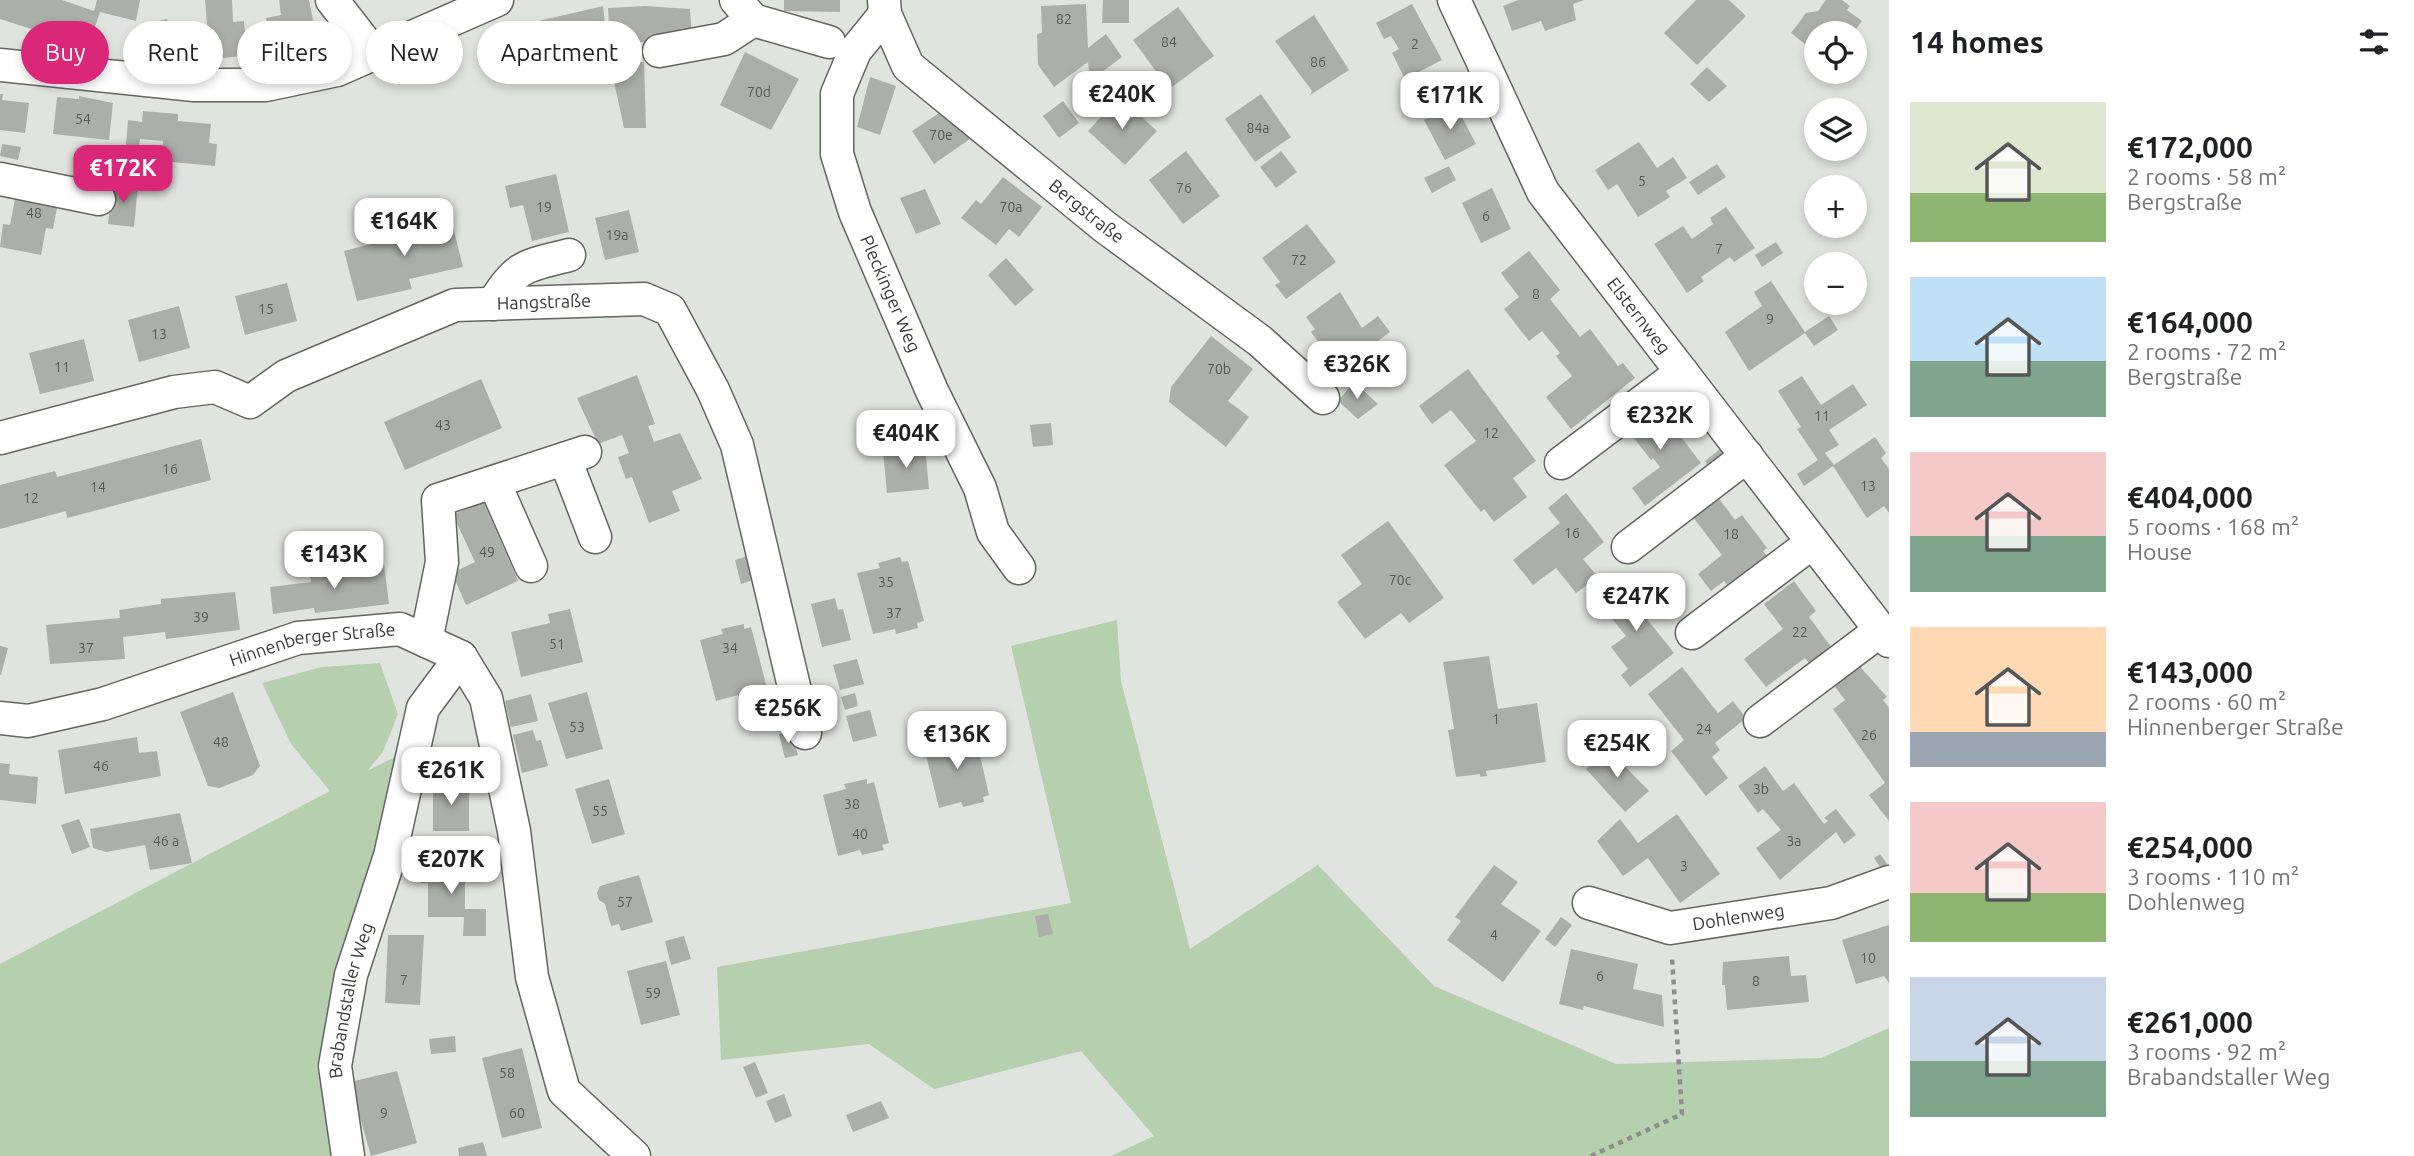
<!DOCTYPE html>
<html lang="en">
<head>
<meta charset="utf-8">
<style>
	:root { --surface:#fff; --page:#f6f6f6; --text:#202124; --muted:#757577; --accent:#db2777 }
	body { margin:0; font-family:Ubuntu,sans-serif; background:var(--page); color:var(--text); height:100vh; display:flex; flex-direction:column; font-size:26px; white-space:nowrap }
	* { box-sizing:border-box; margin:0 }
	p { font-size:23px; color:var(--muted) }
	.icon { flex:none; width:38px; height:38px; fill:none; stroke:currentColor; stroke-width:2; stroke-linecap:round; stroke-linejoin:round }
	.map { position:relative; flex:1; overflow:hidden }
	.sheet { display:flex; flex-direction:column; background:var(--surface); width:525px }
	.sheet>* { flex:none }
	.hud { position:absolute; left:21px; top:21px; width:665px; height:63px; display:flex; gap:14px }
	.controls { position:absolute; left:1804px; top:21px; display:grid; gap:14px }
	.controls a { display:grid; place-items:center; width:63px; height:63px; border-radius:50%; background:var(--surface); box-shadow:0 4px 10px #0003; font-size:35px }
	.price { position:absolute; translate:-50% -60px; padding:0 16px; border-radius:14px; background:#fff; color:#222; font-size:23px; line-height:46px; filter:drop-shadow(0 2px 4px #0008) }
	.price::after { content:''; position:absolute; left:50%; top:42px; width:21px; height:16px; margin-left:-10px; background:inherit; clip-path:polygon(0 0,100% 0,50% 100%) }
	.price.active { background:var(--accent); color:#fff }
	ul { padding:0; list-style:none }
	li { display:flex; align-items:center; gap:21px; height:175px; padding:0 21px }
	li span { display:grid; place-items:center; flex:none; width:196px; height:140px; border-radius:0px; color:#555 }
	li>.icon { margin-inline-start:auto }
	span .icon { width:84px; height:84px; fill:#fffc; stroke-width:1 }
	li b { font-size:30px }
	h2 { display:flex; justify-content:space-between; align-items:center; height:84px; padding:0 21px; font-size:30px }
	.tag { padding:0 24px; border-radius:32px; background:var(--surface); box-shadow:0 4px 10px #0003; font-size:24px; line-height:63px }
	.tag.active { background:var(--accent); color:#fff }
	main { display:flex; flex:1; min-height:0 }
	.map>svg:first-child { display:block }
</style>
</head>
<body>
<main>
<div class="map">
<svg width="1889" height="1156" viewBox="0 0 1889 1156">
	<rect width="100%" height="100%" fill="#e0e4df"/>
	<path fill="#b5cfaf" d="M1117,620L1121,681L1190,949L1318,865L1434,986L1616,1064L1821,1058L1889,1028V1156H1111L1154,1136L1081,1051L934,1089L869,1044L721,1060L717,967L1071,903L1011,646Z
		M380,663L398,714L383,752L367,771L405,752L317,1066L333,1156H0V964L330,791L291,744L262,683L322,667Z"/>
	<path fill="#aaafa9" d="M0,0H62L94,11L97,0H140L136,21L100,12L88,47L0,19Z
		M205,0H232L233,22L244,21L246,44L253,43L254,55L210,59Z
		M279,0H309L318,45L274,54L266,18L281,15Z
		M784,0H840V12L784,11Z
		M1103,0H1129V23H1102Z
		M1518,0H1584L1573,4L1576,20L1545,31L1541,21L1512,31L1503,6Z
		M1696,0H1729L1746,16L1697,65L1664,33Z
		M1826,0H1842L1850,6L1847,10L1862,21L1853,33H1816V53L1791,33L1806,13L1818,11Z
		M1086,4L1088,48L1106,34L1122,57L1094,78L1089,71L1088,62L1054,87L1038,65L1037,34L1042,33L1041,6Z
		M1412,4L1442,60L1405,79L1392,53L1399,49L1391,36L1384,39L1376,23Z
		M603,6L606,32L594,35L595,42L539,57L530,23Z
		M645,6L690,9L692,39L610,44L608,8Z
		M1178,7L1214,56L1169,89L1133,40Z
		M1314,15L1349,70L1310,95L1312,91L1275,41Z
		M167,19L173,44L149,50L143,25Z
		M745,52L799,79L771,130L720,105Z
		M644,62L646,128H624L610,63Z
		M1707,67L1727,86L1709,102L1690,84Z
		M870,77L896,86L880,135L857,127Z
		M0,94H3L2,100L29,103L25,133L0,130Z
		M1261,94L1291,137L1255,162L1225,119Z
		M79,96L113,103L109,140L53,134L57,97L79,99Z
		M1120,97L1157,131L1125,165L1088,131Z
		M1063,101L1079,123L1059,138L1043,116Z
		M1455,104L1476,144L1445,160L1424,120Z
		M948,107L970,139L934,164L912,131Z
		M143,111L178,114V121L211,124L209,143L217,144L215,166L161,161L163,141L140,139L139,146L126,145L128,120L142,122Z
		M1639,142L1657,168L1673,157L1687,178L1666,191L1670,197L1638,217L1617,184L1608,190L1595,170Z
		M2,144L21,147L18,160L0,156Z
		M112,151L125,152L123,177L109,175Z
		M1186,151L1220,196L1183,224L1149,180Z
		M1281,151L1297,172L1276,188L1260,167Z
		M1717,164L1726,177L1698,195L1689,182Z
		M1449,166L1456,180L1432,193L1424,178Z
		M556,174L569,232L532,241L523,205L510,208L505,186Z
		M1003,177L1042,207L1019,237L1009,229L996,245L961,218L976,200L981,204Z
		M112,183L138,186L134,227L108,224Z
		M1492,188L1511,229L1481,243L1462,203Z
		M925,189L941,224L916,234L900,198Z
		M16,194L58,203L53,229L46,228L41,255L0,247L3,224L10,225Z
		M1726,207L1755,248L1734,262L1730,257L1701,277L1704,281L1687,293L1654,244L1683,226L1692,239L1713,224L1710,218Z
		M629,210L639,252L605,260L595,218Z
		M450,215L463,267L409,279L412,289L357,301L344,251L398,237L396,229Z
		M1307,224L1336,262L1286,299L1275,285L1280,282L1262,258Z
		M1776,242L1783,253L1762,267L1755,255Z
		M1529,251L1560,290L1550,299L1580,337L1590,329L1618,366L1623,363L1635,378L1571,429L1546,397L1572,376L1556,356L1560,353L1542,331L1529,341L1504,309L1519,297L1501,273Z
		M1006,258L1034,290L1015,306L988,275Z
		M1771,281L1805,332L1829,316L1838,330L1814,346L1805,333L1749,371L1725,332L1762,306L1754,292Z
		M287,283L297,321L245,335L235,296Z
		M1340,292L1362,328L1378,316L1390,332L1339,370L1311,332L1315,329L1306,317Z
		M179,306L190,348L139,362L128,320Z
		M1211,336L1253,369L1228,401L1249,417L1226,447L1169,402L1171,387Z
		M84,339L94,381L40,394L29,353Z
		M1468,369L1536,461L1513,478L1527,497L1494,522L1484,509L1481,512L1444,465L1476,441L1451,410L1432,424L1419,406Z
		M637,375L655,424L648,426L654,442L680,433L702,479L672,491L680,511L649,523L632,477L626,479L618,457L629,453L622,435L598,444L577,398Z
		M1802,376L1821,405L1853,384L1867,405L1829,430L1839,445L1825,453L1834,465L1875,437L1886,453L1881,458L1889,469V513L1884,506L1867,518L1833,466L1804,486L1797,474L1818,460L1797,429L1801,427L1778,391Z
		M481,379L502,428L405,470L384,422Z
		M1354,382L1378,404L1358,419L1338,401Z
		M1650,403L1657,414L1661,411L1701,463L1645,506L1632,488L1660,467L1653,458L1651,460L1623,424Z
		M1051,423L1053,445L1033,447L1030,425Z
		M201,439L211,480L67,518L66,511L0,529V485L55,471L57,477Z
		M925,446L929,489L887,493L883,451Z
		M1720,449L1728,460L1713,471L1705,461Z
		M1714,492L1735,520L1742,515L1767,548L1763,551L1772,562L1733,593L1724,581L1711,591L1698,574L1722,555L1689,512Z
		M1566,493L1604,542L1583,559L1598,577L1576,593L1556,568L1533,585L1513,560L1560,523L1548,508Z
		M483,501L518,581L466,605L452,573L475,562L453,515Z
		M1388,521L1444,598L1409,623L1401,613L1365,639L1337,602L1362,584L1341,555Z
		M747,556L753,580L741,584L735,560Z
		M900,557L902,562L908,561L924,621L917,623L918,628L896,634L895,629L873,634L857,573L880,568L878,563Z
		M384,564L389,604L315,613L314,608L273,614L270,587L311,582L310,573Z
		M1634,580L1657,611L1647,619L1674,653L1630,687L1621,675L1628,669L1611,647L1626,636L1601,605Z
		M1794,581L1816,611L1809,617L1835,652L1813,668L1805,658L1766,687L1744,659L1783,629L1764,604Z
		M235,592L240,630L166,639L165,632L123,637L125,659L50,664L46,625L120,618L119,610L161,604V599Z
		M835,598L838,610L843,609L851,640L822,647L811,604Z
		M570,609L583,662L521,677L511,632L550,623L548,614Z
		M744,624V629L751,627L767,688L760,690L761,695L739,700L738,695L716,701L700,640L723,634L721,629Z
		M0,646L8,648L1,675H0Z
		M1489,656L1498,709L1537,703L1546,762L1486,771L1487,776L1480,777V774L1456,777L1448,730L1454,729L1443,662Z
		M857,659L864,684L840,690L833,665Z
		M1855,661L1887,697L1883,700L1889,708V821L1869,795L1885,783L1833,709L1845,700L1830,680Z
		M1682,667L1718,713L1733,701L1746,718L1715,743L1720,750L1712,757L1728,778L1706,796L1671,751L1684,740L1648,694Z
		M233,692L260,766L253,775L219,788L208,786L180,712Z
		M587,692L603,749L566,759L548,703Z
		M855,693L858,706L845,710L841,697Z
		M531,694L538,721L511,727L505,701Z
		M870,710L877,736L853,742L846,716Z
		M533,730L536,741L541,740L548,766L522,773L513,735Z
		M791,731L798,755L785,758L779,734Z
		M967,731L968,736L975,734L989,795L983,797L984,802L963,807L961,802L939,808L924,747L946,741L945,736Z
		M137,737L139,753L157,751L161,776L65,794L58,750Z
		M1608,749L1649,791L1625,812L1586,769Z
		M0,763L10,764L9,774L38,777L36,804L0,800Z
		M1765,766L1783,791L1794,783L1824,824L1828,821L1824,818L1836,809L1856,835L1844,844L1836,832L1780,880L1756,848L1781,830L1763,809L1758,813L1738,786Z
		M609,779L625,834L592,844L575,789Z
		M867,779V784L874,782L889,843L882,845L884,850L862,855L860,850L838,856L823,795L846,789L844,784Z
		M433,783L469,784V831H433Z
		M180,813L192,863L150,870L145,845L106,852L93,848L90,829Z
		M1677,814L1720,874L1680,903L1648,858L1623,876L1597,841L1620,819L1638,843Z
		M79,819L90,847L72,854L61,825Z
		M1880,854L1887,864L1881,869L1874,858Z
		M421,862L465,863V909H486V936H463L464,917H428V883H421Z
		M1494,865L1518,882L1501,904L1541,931L1503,982L1447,940L1461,921L1455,917Z
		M639,875L653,922L621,931L619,924L611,926L605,904L599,900L597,893L600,886Z
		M1048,914L1053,934L1039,937L1035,916Z
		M1561,917L1572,925L1555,947L1545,939Z
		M1889,925V983L1884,976L1856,984L1842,940Z
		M388,935H424L420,1005L385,1003Z
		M684,936L691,959L671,965L665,941Z
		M1571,949L1638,964L1633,989L1662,995L1664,1027L1584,1006L1583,1010L1559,1004Z
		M1789,956L1791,976L1806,975L1809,1002L1727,1010L1725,985H1722L1723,962Z
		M666,961L680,1015L641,1025L627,971Z
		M455,1036L456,1052L431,1054L429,1039Z
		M522,1048L542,1128L502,1138L482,1058Z
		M755,1062L768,1093L756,1098L743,1067Z
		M397,1071L417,1143L371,1156L350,1082Z
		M784,1094L792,1116L775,1123L766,1101Z
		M881,1101L889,1118L853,1132L846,1115Z
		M483,1142L487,1156H459L458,1148Z"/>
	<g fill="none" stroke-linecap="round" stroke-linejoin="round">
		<defs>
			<g id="minor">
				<path d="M332,0L374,54"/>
				<path d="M736,0L753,20L829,42"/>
				<path id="s1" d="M884,0L885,14L908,66L1105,227L1260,341L1323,398"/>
				<path id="s2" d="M1454,0L1543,192L1889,641"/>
				<path id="s3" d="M885,14L855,51L837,94V154L855,212L932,391L980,488L993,532L1019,568"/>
				<path d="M659,51L724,39L753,20"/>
				<path d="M0,65L194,85H266L337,70L497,0"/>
				<path d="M0,179L99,199"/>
				<path d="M493,304C517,264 526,266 569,255"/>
				<path id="s4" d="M0,438L174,392L215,387L250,402L286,376L455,305L644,299L670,310L713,390L737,445L805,733"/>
				<path d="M565,459L595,537"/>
				<path d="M1561,463L1682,372"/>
				<path d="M494,482L531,566"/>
				<path d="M1628,547L1747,456"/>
				<path d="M1692,633L1813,542"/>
				<path d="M426,641L442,562L438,500L585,452"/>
				<path id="s5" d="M0,718L28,721L103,704L298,638L400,629L461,657L486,698L514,831L532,977L564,1091L634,1156"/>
				<path d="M1760,721L1881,630"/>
				<path id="s6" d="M1589,903L1670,928L1831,903L1889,882"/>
				<path id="s7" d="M348,1156L335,1066L351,975L390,856L423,708L461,657"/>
			</g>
		</defs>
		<use href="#minor" stroke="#626661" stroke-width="35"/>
		<path stroke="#8c8f8b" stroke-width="4.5" stroke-dasharray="5 5" stroke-linecap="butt" d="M1591,1156L1682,1114L1672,957"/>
		<use href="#minor" stroke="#fff" stroke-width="32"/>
	</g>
	<g text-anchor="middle" stroke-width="6" stroke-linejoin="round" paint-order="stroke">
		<g font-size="14" fill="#565955">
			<text x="1064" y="24">82</text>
			<text x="1169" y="47">84</text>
			<text x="1415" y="49">2</text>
			<text x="1318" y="67">86</text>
			<text x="759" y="97">70d</text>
			<text x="83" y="124">54</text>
			<text x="1258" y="133">84a</text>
			<text x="941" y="140">70e</text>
			<text x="1642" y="186">5</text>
			<text x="1184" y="193">76</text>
			<text x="544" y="212">19</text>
			<text x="1011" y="212">70a</text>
			<text x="34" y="218">48</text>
			<text x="1486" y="221">6</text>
			<text x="617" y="240">19a</text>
			<text x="1719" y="254">7</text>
			<text x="1299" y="265">72</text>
			<text x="1536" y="299">8</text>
			<text x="266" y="314">15</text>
			<text x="1770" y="324">9</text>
			<text x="159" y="339">13</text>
			<text x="62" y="372">11</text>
			<text x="1219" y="374">70b</text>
			<text x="1822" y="421">11</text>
			<text x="443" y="430">43</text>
			<text x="1491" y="438">12</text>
			<text x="170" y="474">16</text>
			<text x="1868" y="491">13</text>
			<text x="98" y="492">14</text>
			<text x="31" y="503">12</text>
			<text x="1572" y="538">16</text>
			<text x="1731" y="539">18</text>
			<text x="487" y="557">49</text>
			<text x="1400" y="585">70c</text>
			<text x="886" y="587">35</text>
			<text x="894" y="618">37</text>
			<text x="201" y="622">39</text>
			<text x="1800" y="637">22</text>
			<text x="557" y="649">51</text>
			<text x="86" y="653">37</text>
			<text x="730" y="653">34</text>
			<text x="1496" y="724">1</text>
			<text x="577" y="732">53</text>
			<text x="1704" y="734">24</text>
			<text x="1869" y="740">26</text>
			<text x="221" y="747">48</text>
			<text x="101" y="771">46</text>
			<text x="1761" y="794">3b</text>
			<text x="852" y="809">38</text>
			<text x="600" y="816">55</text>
			<text x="860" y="839">40</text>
			<text x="166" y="846">46 a</text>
			<text x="1794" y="846">3a</text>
			<text x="1684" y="871">3</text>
			<text x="625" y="907">57</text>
			<text x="1494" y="940">4</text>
			<text x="1868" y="963">10</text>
			<text x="1600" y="981">6</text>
			<text x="404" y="985">7</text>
			<text x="1756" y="986">8</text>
			<text x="653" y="998">59</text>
			<text x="507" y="1078">58</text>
			<text x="384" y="1118">9</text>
			<text x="517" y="1118">60</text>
		</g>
		<g font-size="18" fill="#3a3c39" stroke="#edf2ec">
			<text dy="6" stroke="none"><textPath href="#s1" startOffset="301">Bergstraße</textPath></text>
			<text dy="6" stroke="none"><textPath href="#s3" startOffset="304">Pleckinger Weg</textPath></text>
			<text dy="6" stroke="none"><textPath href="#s4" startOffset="576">Hangstraße</textPath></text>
			<text dy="6" stroke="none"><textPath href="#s2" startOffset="368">Elsternweg</textPath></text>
			<text dy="6" stroke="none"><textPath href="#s5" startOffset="324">Hinnenberger Straße</textPath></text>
			<text dy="6" stroke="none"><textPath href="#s6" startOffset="154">Dohlenweg</textPath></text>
			<text dy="6" stroke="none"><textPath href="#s7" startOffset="158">Brabandstaller Weg</textPath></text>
		</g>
	</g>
</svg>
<div class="controls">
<a><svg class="icon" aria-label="locate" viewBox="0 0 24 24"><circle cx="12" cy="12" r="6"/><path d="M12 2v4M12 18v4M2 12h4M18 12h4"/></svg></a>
<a><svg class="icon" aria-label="layers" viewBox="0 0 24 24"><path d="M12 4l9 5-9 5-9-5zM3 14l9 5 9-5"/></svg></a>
<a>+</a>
<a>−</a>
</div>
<b class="price" style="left:1122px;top:131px">€240K</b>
<b class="price" style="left:1450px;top:132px">€171K</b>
<b class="price active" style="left:123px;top:205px">€172K</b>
<b class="price" style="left:404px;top:258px">€164K</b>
<b class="price" style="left:1357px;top:401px">€326K</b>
<b class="price" style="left:1660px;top:452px">€232K</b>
<b class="price" style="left:906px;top:470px">€404K</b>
<b class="price" style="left:334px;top:591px">€143K</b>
<b class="price" style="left:1636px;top:633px">€247K</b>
<b class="price" style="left:788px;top:745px">€256K</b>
<b class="price" style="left:957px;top:771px">€136K</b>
<b class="price" style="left:1617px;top:780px">€254K</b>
<b class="price" style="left:451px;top:807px">€261K</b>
<b class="price" style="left:451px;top:896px">€207K</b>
<div class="hud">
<a class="tag active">Buy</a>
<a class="tag">Rent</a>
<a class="tag">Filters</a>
<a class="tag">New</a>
<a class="tag">Apartment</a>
</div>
</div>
<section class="sheet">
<h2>14 homes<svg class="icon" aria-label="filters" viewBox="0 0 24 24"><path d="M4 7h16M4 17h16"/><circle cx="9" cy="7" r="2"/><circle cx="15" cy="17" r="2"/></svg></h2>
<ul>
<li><span style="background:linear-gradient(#dfe7d0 65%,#8fb573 0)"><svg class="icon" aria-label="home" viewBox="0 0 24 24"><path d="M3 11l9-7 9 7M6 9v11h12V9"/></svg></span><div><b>€172,000</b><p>2 rooms · 58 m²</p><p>Bergstraße</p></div></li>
<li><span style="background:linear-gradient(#bfe0f5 60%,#7fa58c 0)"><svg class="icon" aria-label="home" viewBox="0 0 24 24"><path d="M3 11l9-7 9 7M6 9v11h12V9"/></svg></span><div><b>€164,000</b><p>2 rooms · 72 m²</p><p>Bergstraße</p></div></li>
<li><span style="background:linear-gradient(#f6c9c9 60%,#7fa58c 0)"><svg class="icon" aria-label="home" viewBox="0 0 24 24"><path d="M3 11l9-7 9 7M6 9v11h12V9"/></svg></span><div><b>€404,000</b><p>5 rooms · 168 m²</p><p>House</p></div></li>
<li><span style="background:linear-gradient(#ffd9b3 75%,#9aa5b1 0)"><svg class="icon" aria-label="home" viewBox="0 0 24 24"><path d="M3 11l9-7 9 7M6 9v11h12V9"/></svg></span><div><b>€143,000</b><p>2 rooms · 60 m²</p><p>Hinnenberger Straße</p></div></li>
<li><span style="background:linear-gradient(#f6c9c9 65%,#8fb573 0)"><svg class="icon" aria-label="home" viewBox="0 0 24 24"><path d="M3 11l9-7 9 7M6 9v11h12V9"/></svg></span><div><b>€254,000</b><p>3 rooms · 110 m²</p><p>Dohlenweg</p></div></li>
<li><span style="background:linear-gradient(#c9d6e8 60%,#7fa58c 0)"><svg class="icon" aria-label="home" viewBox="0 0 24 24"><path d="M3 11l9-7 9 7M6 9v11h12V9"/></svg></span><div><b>€261,000</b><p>3 rooms · 92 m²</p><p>Brabandstaller Weg</p></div></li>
</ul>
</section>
</main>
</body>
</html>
